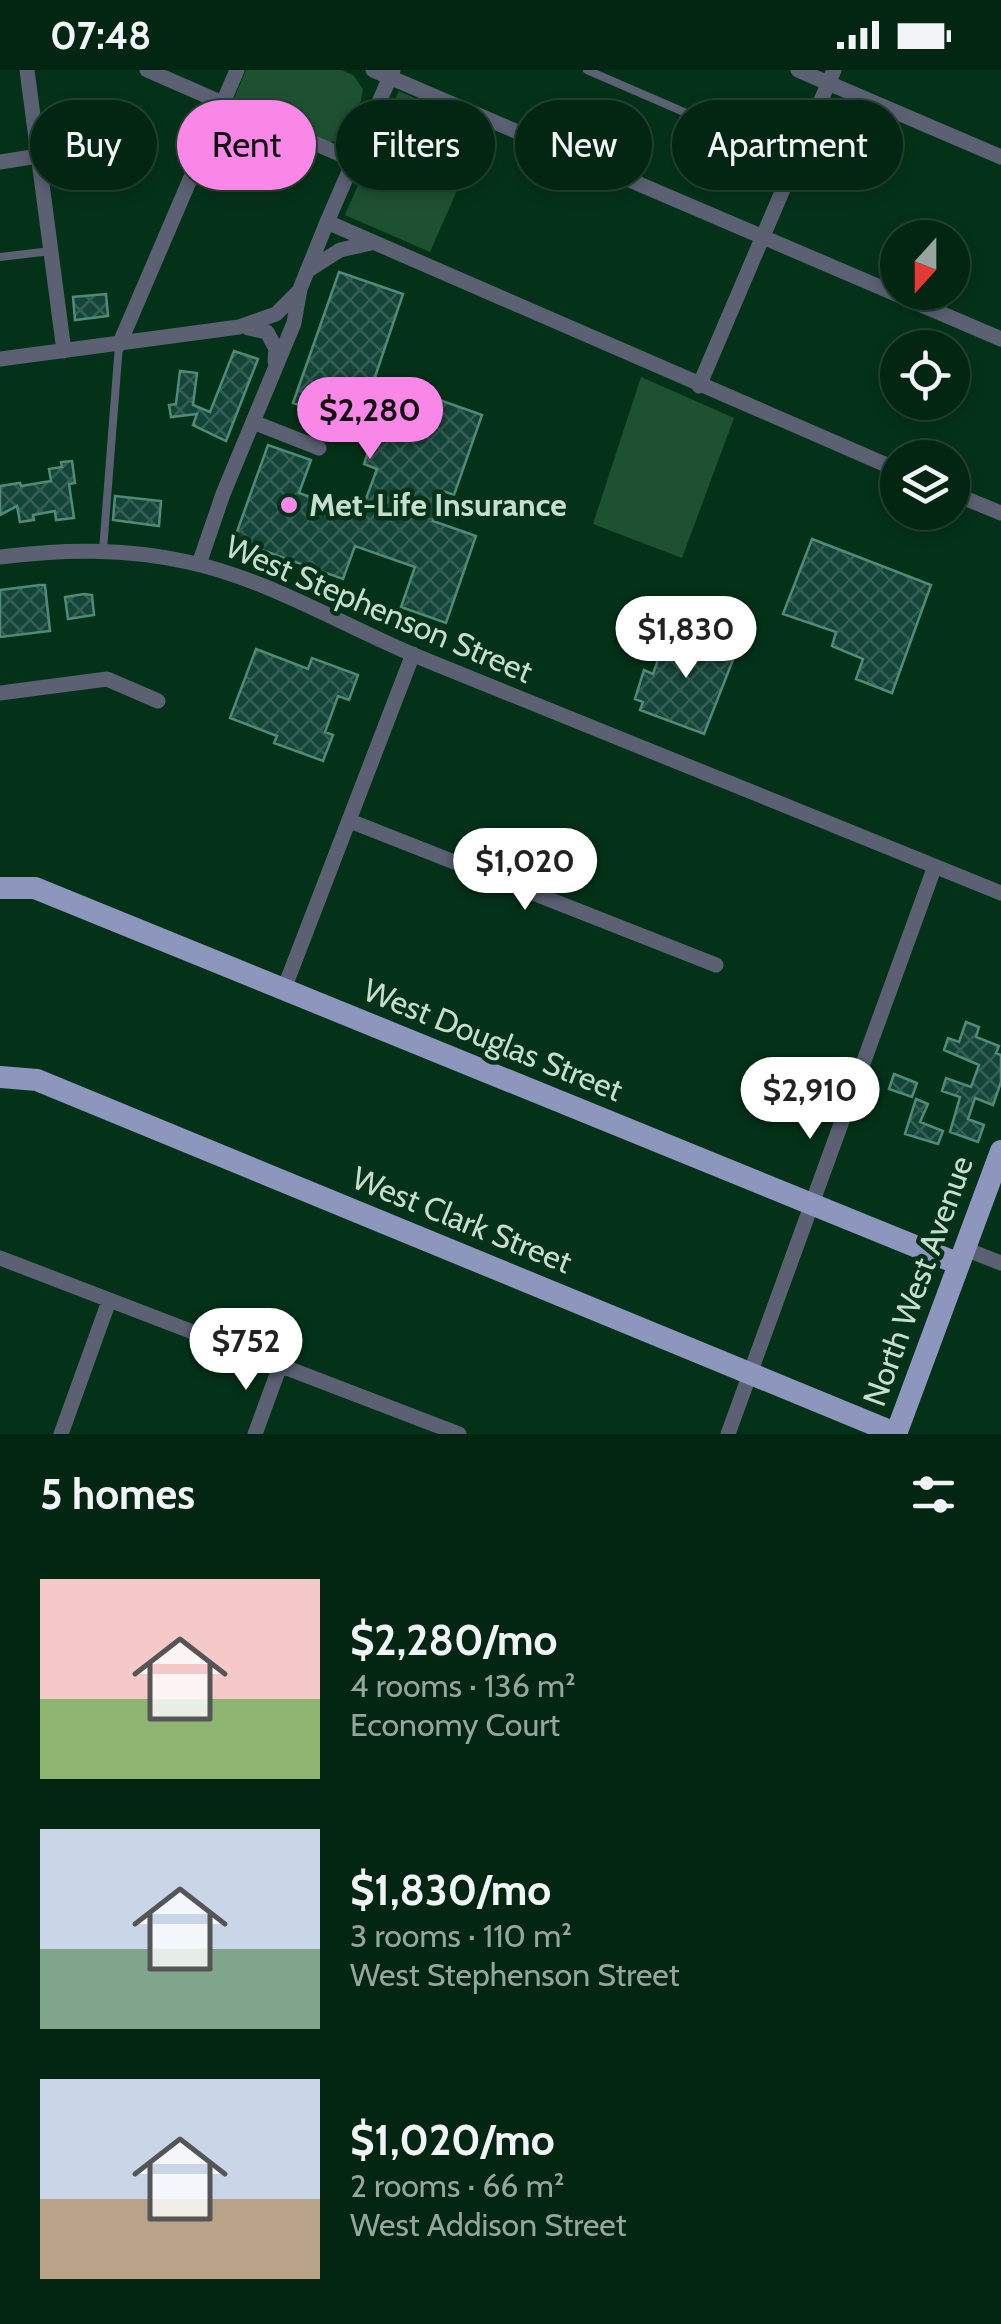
<!DOCTYPE html>
<html lang="en">
<head>
<meta charset="utf-8">
<style>
	:root { --surface:#032612; --page:#0d2e1b; --text:#f1f3f6; --muted:#97a59f; --line:#244332; --accent:#f987e8 }
	body { margin:0; font-family:Cabin,sans-serif; background:var(--page); color:var(--text); height:100vh; display:flex; flex-direction:column; font-size:38px; white-space:nowrap }
	* { box-sizing:border-box; margin:0 }
	p { font-size:32px; color:var(--muted) }
	.icon { flex:none; width:55px; height:55px; fill:none; stroke:currentColor; stroke-width:2; stroke-linecap:round; stroke-linejoin:round }
	.map { position:relative; height:1364px; overflow:hidden }
	.panel { display:flex; flex-direction:column; background:var(--surface); flex:1 }
	.panel>* { flex:none }
	.banner { position:absolute; left:30px; top:30px; width:942px; height:90px; display:flex; gap:20px }
	.needle { width:65px; rotate:201deg }
	.fabs { position:absolute; left:880px; top:150px; display:grid; gap:20px }
	.fabs a { display:grid; place-items:center; width:90px; height:90px; border-radius:50%; background:var(--surface); box-shadow:0 5px 15px #0003,0 0 0 2px var(--line); font-size:50px }
	.price { position:absolute; translate:-50% -85px; padding:0 22px; border-radius:35px; background:#fff; color:#222; font-size:32px; line-height:65px; filter:drop-shadow(0 2px 5px #0008) }
	.price::after { content:''; position:absolute; left:50%; top:60px; width:30px; height:22px; margin-left:-15px; background:inherit; clip-path:polygon(0 0,100% 0,50% 100%) }
	.price.on { background:var(--accent); color:#111 }
	ul { padding:0; list-style:none }
	li { display:flex; align-items:center; gap:30px; height:250px; padding:0 40px }
	li span { display:grid; place-items:center; flex:none; width:280px; height:200px; border-radius:0px; color:#555 }
	li>.icon { margin-inline-start:auto }
	span .icon { width:120px; height:120px; fill:#fffc; stroke-width:1 }
	li b { font-size:42px }
	h2 { display:flex; justify-content:space-between; align-items:center; height:120px; padding:0 40px; font-size:42px }
	.tag { padding:0 35px; border-radius:45px; background:var(--surface); box-shadow:0 5px 15px #0003,0 0 0 2px var(--line); font-size:35px; line-height:90px }
	.tag.on { background:var(--accent); color:#111 }
	.status { display:flex; justify-content:space-between; align-items:center; height:70px; padding:0 50px; background:var(--surface); direction:ltr }
	.status svg { height:28px; fill:currentColor }
	.map>svg:first-child { display:block }
</style>
</head>
<body>
<div class="status"><b>07:48</b><svg viewBox="0 0 49 12"><path d="M0 12V9h3v3zM5 12V6h3v6zM10 12V3h3v9zM15 12V0h3v12zM26 1h20v11H26zM47 4h2v5h-2z"/></svg></div>
<div class="map">
<svg width="1001" height="1364" viewBox="0 0 1001 1364">
	<defs>
		<pattern id="building-cross-hatch" width="8" height="8" patternUnits="userSpaceOnUse" patternTransform="scale(2.5)"><rect width="8" height="8" fill="#154539"/><path d="M0 0l8 8M0 8l8-8" fill="none" stroke="#365f54"/></pattern>
	</defs>
	<rect width="100%" height="100%" fill="#043218"/>
	<path fill="#1e5131" d="M246,0H341L353,5L363,19C360,39 352,69 330,72L233,31Z
		M399,21L484,59L430,182L345,145Z
		M641,307L734,348L682,488L593,454Z"/>
	<path fill="url(#building-cross-hatch)" stroke="#508b7a" stroke-width="2.5" d="M339,202L403,224L375,307L482,345L454,425L443,421L433,451L476,466L446,553L401,537L415,497L355,476L343,509L234,470L268,375L311,390L299,423L360,445L377,399L364,394L375,362L293,333Z
		M106,224L108,246L75,250L73,227Z
		M234,281L258,289L226,371L193,355L197,344L171,347L169,335L176,334L180,301L197,303L193,335L210,342Z
		M72,391L75,413L69,414L74,448L56,450L55,441L33,445L34,450L20,452L17,436L0,445V416L20,413L21,416L51,411L49,399L62,397L61,392Z
		M115,426L161,431L159,456L113,450Z
		M812,469L931,515L892,623L856,609L863,589L832,576L836,562L783,544Z
		M40,515H45L50,561L0,567V520Z
		M84,524L92,525L94,545L68,549L65,527Z
		M669,559L736,582L704,664L640,640L643,632L635,629L644,600L653,604Z
		M256,579L308,599L312,588L358,605L349,630L338,626L325,662L333,665L323,691L274,673L277,666L230,648Z
		M966,952L979,957L976,967L999,976L996,983L1001,985V1012L993,1035L975,1028L968,1049L984,1055L978,1072L950,1062L960,1027L942,1021L946,1008L971,1017L979,995L944,980L948,968L959,972Z
		M894,1004L917,1013L912,1027L889,1019Z
		M916,1029L928,1034L920,1052L943,1061L938,1074L905,1064Z"/>
	<g fill="none" stroke-linecap="round" stroke-linejoin="round">
		<path stroke="#5b6073" stroke-width="8" d="M587,0L795,90
			M0,187L51,181
			M103,480L119,275"/>
		<path stroke="#5b6073" stroke-width="15" d="M27,0L64,281
			M147,0L353,90
			M373,0L1001,269
			M798,0L1001,87
			M0,92L38,86
			M327,152L898,400
			M307,201L340,180L371,173
			M248,258L267,262L276,279L275,291
			M119,275L237,0
			M0,289L239,257L276,244L298,222
			M699,316L834,0
			M253,352L319,378
			M952,423L1001,443
			M0,487C64,479 125,478 188,492C271,510 347,558 426,590C618,667 810,744 1001,823
			M199,494L223,424L294,253L300,219L327,152L393,0
			M0,623L107,609L158,631
			M350,751L716,895
			M284,919L413,584
			M965,1179L1001,1193
			M0,1188L459,1364
			M61,1364L109,1231
			M255,1364L280,1296
			M728,1364L935,796"/>
		<path stroke="#8d97bd" stroke-width="22" d="M0,818H35L959,1194
			M0,1007L37,1010L897,1364
			M896,1364L1001,1081"/>
	</g>
	<circle fill="#f987e8" stroke="#043218" stroke-width="4" cx="289" cy="435" r="10"/>
	<g text-anchor="middle" stroke-width="9" stroke-linejoin="round" paint-order="stroke">
		<g font-size="32" font-weight="bold" fill="#c7decd" stroke="#043218" text-anchor="start">
			<text x="309" y="446">Met-Life Insurance</text>
		</g>
		<g font-size="32" fill="#c7decd" stroke="#043218">
			<text transform="translate(379 539) rotate(23)" y="11">West Stephenson Street</text>
			<text transform="translate(493 970) rotate(22)" y="11">West Douglas Street</text>
			<text transform="translate(462 1150) rotate(22)" y="11">West Clark Street</text>
			<text transform="translate(918 1211) rotate(-70)" y="11">North West Avenue</text>
		</g>
	</g>
</svg>
<div class="fabs">
<a><svg class="needle" viewBox="-14 -14 28 28"><path d="M0-13l5 13h-10z" fill="#e53935"/><path d="M0 13l5-13h-10z" fill="#97a59f"/></svg></a>
<a><svg class="icon" aria-label="locate" viewBox="0 0 24 24"><circle cx="12" cy="12" r="6"/><path d="M12 2v4M12 18v4M2 12h4M18 12h4"/></svg></a>
<a><svg class="icon" aria-label="layers" viewBox="0 0 24 24"><path d="M12 4l9 5-9 5-9-5zM3 14l9 5 9-5"/></svg></a>
</div>
<b class="price on" style="left:370px;top:392px">$2,280</b>
<b class="price" style="left:686px;top:611px">$1,830</b>
<b class="price" style="left:525px;top:843px">$1,020</b>
<b class="price" style="left:810px;top:1072px">$2,910</b>
<b class="price" style="left:246px;top:1323px">$752</b>
<div class="banner">
<a class="tag">Buy</a>
<a class="tag on">Rent</a>
<a class="tag">Filters</a>
<a class="tag">New</a>
<a class="tag">Apartment</a>
</div>
</div>
<section class="panel">
<h2>5 homes<svg class="icon" aria-label="filters" viewBox="0 0 24 24"><path d="M4 7h16M4 17h16"/><circle cx="9" cy="7" r="2"/><circle cx="15" cy="17" r="2"/></svg></h2>
<ul>
<li><span style="background:linear-gradient(#f6c9c9 60%,#8fb573 0)"><svg class="icon" aria-label="home" viewBox="0 0 24 24"><path d="M3 11l9-7 9 7M6 9v11h12V9"/></svg></span><div><b>$2,280/mo</b><p>4 rooms · 136 m²</p><p>Economy Court</p></div></li>
<li><span style="background:linear-gradient(#c9d6e8 60%,#7fa58c 0)"><svg class="icon" aria-label="home" viewBox="0 0 24 24"><path d="M3 11l9-7 9 7M6 9v11h12V9"/></svg></span><div><b>$1,830/mo</b><p>3 rooms · 110 m²</p><p>West Stephenson Street</p></div></li>
<li><span style="background:linear-gradient(#c9d6e8 60%,#b9a48a 0)"><svg class="icon" aria-label="home" viewBox="0 0 24 24"><path d="M3 11l9-7 9 7M6 9v11h12V9"/></svg></span><div><b>$1,020/mo</b><p>2 rooms · 66 m²</p><p>West Addison Street</p></div></li>
</ul>
</section>
</body>
</html>
